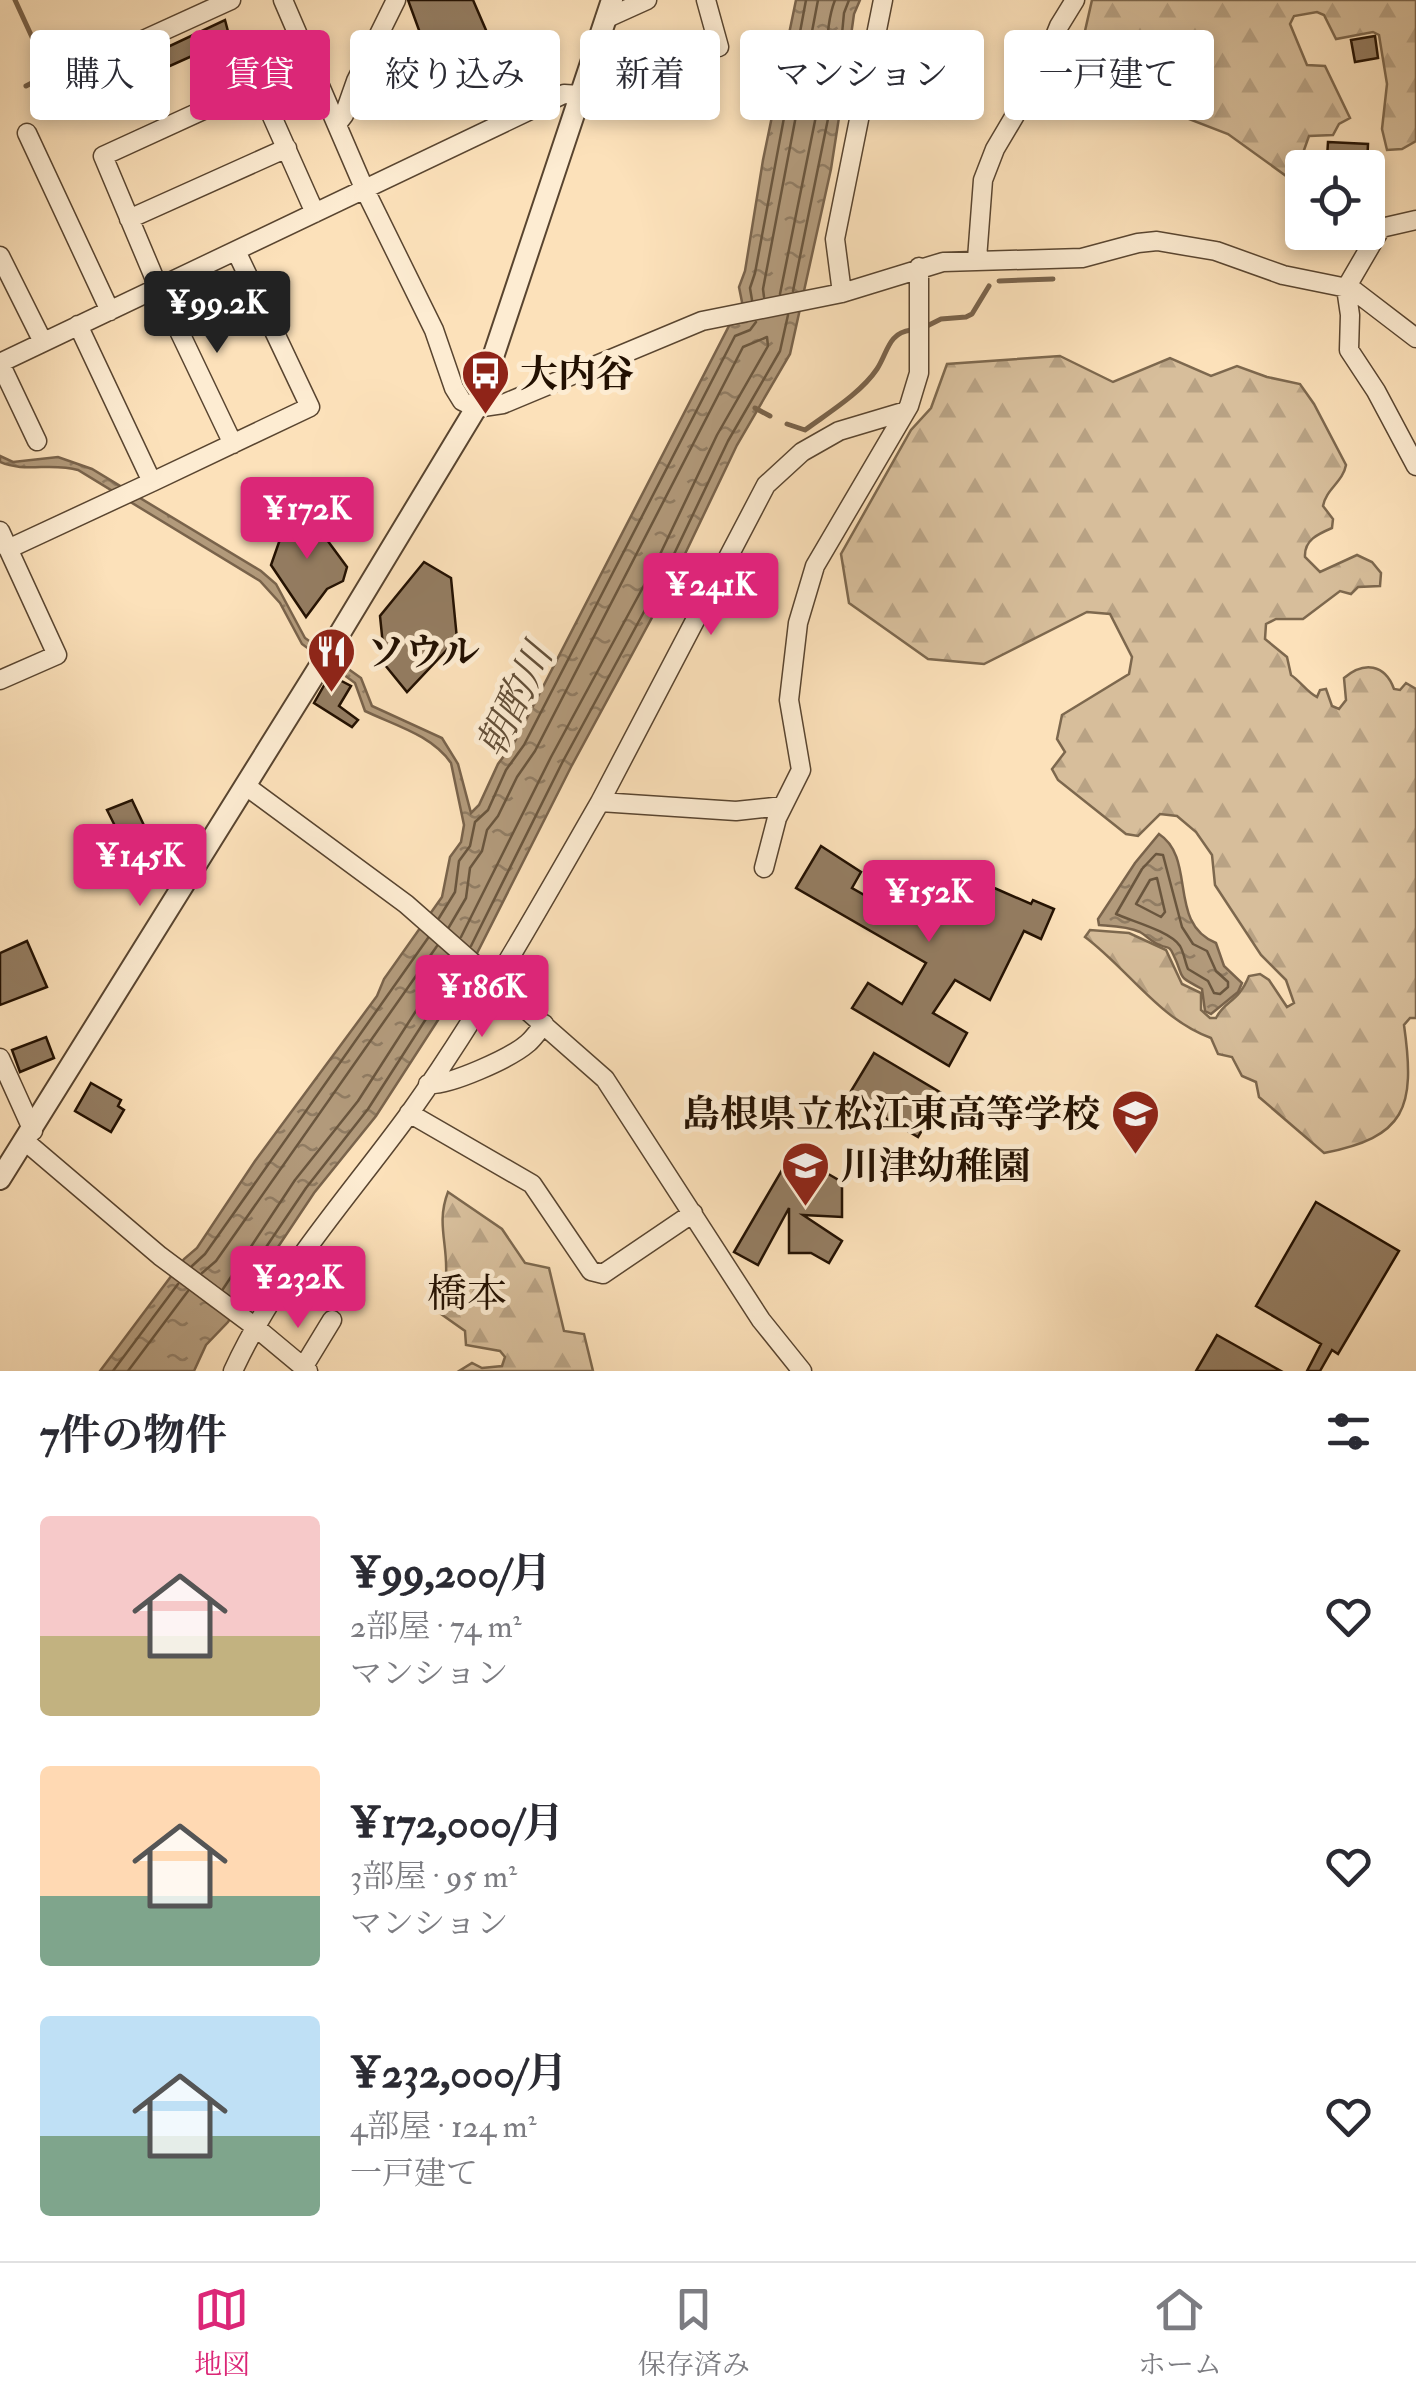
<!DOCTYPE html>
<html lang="ja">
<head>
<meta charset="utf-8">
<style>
	:root { --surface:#fff; --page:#f7f7f7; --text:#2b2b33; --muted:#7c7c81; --line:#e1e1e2; --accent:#db2777 }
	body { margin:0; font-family:"IM FELL Double Pica","Noto Serif JP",serif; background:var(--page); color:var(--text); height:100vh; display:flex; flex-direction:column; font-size:38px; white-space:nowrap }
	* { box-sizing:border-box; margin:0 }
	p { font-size:32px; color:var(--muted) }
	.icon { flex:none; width:55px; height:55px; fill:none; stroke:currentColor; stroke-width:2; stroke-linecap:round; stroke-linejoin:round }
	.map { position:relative; height:1371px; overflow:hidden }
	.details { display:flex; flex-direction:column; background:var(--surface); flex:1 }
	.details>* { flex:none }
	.banner { position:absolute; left:30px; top:30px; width:1358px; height:90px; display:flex; gap:20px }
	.fabs { position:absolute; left:1285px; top:150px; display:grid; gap:20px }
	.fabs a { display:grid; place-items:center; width:100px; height:100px; border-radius:10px; background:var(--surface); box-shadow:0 5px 15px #0003; font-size:50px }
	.price { position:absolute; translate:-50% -85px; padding:0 22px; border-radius:10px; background:var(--accent); color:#fff; font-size:32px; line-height:65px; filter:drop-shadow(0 2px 5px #0008) }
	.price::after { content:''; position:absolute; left:50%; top:60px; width:30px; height:22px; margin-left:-15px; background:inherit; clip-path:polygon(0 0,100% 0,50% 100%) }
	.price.active { background:#222; color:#fff }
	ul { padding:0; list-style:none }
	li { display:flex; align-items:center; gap:30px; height:250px; padding:0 40px }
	li span { display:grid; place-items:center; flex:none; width:280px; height:200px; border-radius:10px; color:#555 }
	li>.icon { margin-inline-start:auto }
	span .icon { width:120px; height:120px; fill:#fffc; stroke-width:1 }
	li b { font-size:42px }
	h2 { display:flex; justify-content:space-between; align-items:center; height:120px; padding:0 40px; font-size:42px }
	.tag { padding:0 35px; border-radius:10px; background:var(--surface); box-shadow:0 5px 15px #0003; font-size:35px; line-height:90px }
	.tag.active { background:var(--accent); color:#fff }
	.tabs { display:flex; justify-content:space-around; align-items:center; height:140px; border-top:2px solid var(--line); background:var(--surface); font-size:28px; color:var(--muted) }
	.tabs a { display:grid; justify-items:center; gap:5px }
	.tabs .active { color:var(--accent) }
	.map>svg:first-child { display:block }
</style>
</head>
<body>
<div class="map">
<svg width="1416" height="1371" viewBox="0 0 1416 1371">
	<defs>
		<pattern id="forest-firs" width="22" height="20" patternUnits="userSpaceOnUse" patternTransform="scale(2.5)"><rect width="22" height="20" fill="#d7be9b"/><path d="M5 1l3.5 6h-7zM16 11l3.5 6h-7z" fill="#b8a284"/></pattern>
		<pattern id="water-ripples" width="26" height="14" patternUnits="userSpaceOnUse" patternTransform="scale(2.5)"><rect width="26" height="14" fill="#b29a7b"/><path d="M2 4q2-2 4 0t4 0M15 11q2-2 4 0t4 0" fill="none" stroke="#907c63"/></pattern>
	</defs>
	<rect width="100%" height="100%" fill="#fce1ba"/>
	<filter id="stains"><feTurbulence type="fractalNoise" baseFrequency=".002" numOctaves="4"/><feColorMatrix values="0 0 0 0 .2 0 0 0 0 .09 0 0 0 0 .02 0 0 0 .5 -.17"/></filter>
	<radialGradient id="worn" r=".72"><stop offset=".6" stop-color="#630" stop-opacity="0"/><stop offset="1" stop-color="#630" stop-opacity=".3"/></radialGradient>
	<path fill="url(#forest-firs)" stroke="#7d684e" stroke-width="2.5" d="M1092,0H1416V141L1402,149L1387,150L1382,129L1387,84L1379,35L1373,32L1336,39L1324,15L1317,12L1294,16L1290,24L1307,65L1325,66L1350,118L1339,124L1333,135L1309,136L1293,181L1228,134L1075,75Z
		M1060,356L1113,382L1170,358L1211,376L1237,366L1267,377L1300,384L1314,404L1346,465C1343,482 1326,489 1323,506L1333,519L1332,528C1318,534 1304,540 1305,557L1320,572L1357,555L1372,562L1381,573L1380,586L1358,587L1351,594L1340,591L1303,619H1276L1266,624L1265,639L1287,657L1291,675C1300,681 1308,693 1317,697L1320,690L1326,689L1332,706L1339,709L1346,700L1344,678C1364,661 1385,664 1394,689L1400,690L1406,683L1416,689V1018H1410L1404,1025C1416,1109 1405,1137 1324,1153L1259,1097L1256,1082L1242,1076L1232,1057L1218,1054L1211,1038C1159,1019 1128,969 1085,937L1090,930L1129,933L1166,950L1182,984L1201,993V1010L1210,1018H1216C1225,1000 1238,1003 1249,976L1260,974L1269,980L1287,1007L1294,1003L1286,980L1261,955L1215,885L1212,855L1196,832L1177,816L1160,814L1138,836L1126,834L1058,780L1052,769L1065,752L1057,739L1062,715L1129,674L1132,657L1110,614L1087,612L984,664L928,659L849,603L841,554L911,430L931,408L947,364Z
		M448,1192L502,1229L525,1263L549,1268L564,1331L584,1334L593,1371H459L472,1363L482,1368L502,1366L505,1357L500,1351L466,1345L465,1331L441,1314C437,1291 444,1293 446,1275C448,1244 436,1223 448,1192Z"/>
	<path fill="url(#water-ripples)" stroke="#79634b" stroke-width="2.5" d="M796,0H860L854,14L846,71V101L840,111L831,169L790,354L737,445L674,577L571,767L462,983L376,1116L314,1193L228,1322L206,1345L194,1371H100L184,1259L197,1248L255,1161L377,996L384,979L442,897L450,857L461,842L464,825L451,763C432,735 394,725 365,711L355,683L302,644L280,603L260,581L78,470C52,462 24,473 0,462V456L13,462L58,457L92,469L261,571L276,584L305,638L361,678L372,706L442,738L458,764L471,813L479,805L498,764L515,741L730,324L746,322L739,287L745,271L763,160Z
		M1159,834C1197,859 1167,923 1216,943L1224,966L1242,983L1238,992L1211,1014L1205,1011L1202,989C1174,974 1186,980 1173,954C1169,945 1168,949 1160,945C1153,943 1147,936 1140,932C1127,926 1112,926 1099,925L1098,919L1135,863Z"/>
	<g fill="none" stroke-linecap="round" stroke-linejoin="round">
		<path stroke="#6a563e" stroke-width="2.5" d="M793,291L830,109L836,97L844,13L849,0
			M780,294L818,106C831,74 822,33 835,0
			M764,297L763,289L818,0
			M752,300L750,288L755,273L806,0
			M1156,854L1163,855L1182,927L1193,944L1207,951L1216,971L1228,982V987L1220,994L1214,993L1208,981L1188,969C1185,962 1184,953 1180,946C1170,931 1131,921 1116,914L1142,869Z
			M1157,878L1165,912L1161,917L1136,904L1150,880Z
			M439,918L455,892L459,861L470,846L475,822L488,810L506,770L524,745L735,336L750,330L756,322
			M449,927L466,898L470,868L482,851L487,830L498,816L517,777L535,751L743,347L767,337L768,346L717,435L654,567L551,757L461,937
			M471,946L562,763L665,573L728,441L780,351L788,315
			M192,1266L205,1254L428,938
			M202,1273L216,1261L437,946
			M223,1289L295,1180L358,1101L450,958
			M233,1296L306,1188L368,1109L460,966
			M113,1371L178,1284
			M128,1371L188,1291"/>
		<path stroke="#79634b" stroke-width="5" d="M15,0L43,61
			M26,86L47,75
			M999,281L1053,279
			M923,328L941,319L966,317L972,314L989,286
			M755,408L770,416
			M787,424L805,430C828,413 861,393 877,369C888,352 888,333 911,330"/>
	</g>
	<path fill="#947d62" stroke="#231102" stroke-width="2.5" d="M408,0H473L517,102L494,113L489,100L450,115Z
		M225,20L230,39L114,91L108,75Z
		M1375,36L1378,58L1355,62L1351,40Z
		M1328,142L1368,144L1367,167L1350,166L1351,159L1327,158Z
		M305,510L347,567L343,581L327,589L306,617L271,565L285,525Z
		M424,562L451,578L457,639L407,692L385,665L380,616Z
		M330,675L351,686L339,706L358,720L352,727L314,703Z
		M132,800L165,870L143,882L107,810Z
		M821,846L861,872L852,888L889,909L911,870L981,910L992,887L1031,904L1033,900L1054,909L1041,939L1024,931L990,1000L955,980L933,1013L967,1033L949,1066L852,1008L868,983L902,1004L926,963L796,888Z
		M27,941L47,987L0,1005V953Z
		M46,1037L54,1058L20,1072L12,1050Z
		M874,1053L943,1094L918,1137L848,1096Z
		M91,1083L121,1100L118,1106L124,1110L111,1132L75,1111Z
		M792,1153L842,1182V1217L803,1215L842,1241L829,1263L811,1253H789V1208L758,1265L734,1252Z
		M1316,1202L1399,1251L1338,1354L1332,1350L1320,1371H1307L1321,1344L1256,1306Z
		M1217,1335L1281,1371H1196Z"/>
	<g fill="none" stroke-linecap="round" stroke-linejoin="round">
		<defs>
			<path id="minor" d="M283,0L364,188L434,330L454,388L462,401L476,408L503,404L702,321L842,293L943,262L1082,258L1138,243L1157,241L1216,251L1283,275L1352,289L1416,338
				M706,0L719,47
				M605,19L647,0
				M130,46L231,0
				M337,124L344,115L356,81L396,0
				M27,133L110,311
				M129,219L287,148
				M1416,220L1381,228L1346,288L1350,315L1349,350L1376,391L1416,466
				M0,256L43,342
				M977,259L983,180L995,149L1040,73L1059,26L1075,0
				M842,293L835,239L883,0
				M78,325L152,482L310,407L237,253
				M0,363L564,94L580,95
				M0,363L37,441
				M233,444L159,289L103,156L258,85L315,213
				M0,531L57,655L0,680
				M8,549L152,482
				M246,786L406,904L605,1079L761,1320L802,1371
				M783,806L736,811L600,802L766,485L802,452L839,431L906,411
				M764,868L777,818L801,770L789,700L798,623L815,566L909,406L919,373V267
				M0,1058L33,1131
				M428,1084C449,1086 511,1058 528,1043C534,1038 539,1030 544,1024
				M409,1113L532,1184L591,1271L603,1274L693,1213
				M26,1142L160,1256L254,1326L308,1371
				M304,1366L332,1320
				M233,1371C277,1275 347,1199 409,1114C480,1014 539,908 600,802"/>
			<path id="tertiary" d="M0,1179L331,648L476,408L612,0"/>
		</defs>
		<use href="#minor" stroke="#594530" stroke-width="21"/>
		<use href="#tertiary" stroke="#594530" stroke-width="24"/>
		<use href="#minor" stroke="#fdecd2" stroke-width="18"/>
		<use href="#tertiary" stroke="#fdecd2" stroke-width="20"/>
	</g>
	<defs>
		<symbol id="bus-pin" viewBox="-11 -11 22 30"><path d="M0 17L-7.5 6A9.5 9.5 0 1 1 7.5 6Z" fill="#8f2418" stroke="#fdecd2"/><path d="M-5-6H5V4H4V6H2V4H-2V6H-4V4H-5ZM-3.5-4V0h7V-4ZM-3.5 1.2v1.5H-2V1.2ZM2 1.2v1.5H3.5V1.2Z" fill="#fff"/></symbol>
		<symbol id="restaurant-pin" viewBox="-11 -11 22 30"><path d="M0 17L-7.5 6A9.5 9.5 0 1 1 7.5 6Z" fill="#8f2418" stroke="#fdecd2"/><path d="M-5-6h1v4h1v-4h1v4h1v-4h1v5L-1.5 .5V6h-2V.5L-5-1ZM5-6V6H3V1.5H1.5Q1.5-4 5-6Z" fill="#fff"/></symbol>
		<symbol id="school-pin" viewBox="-11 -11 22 30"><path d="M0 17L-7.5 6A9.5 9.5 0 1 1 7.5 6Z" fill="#8f2418" stroke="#fdecd2"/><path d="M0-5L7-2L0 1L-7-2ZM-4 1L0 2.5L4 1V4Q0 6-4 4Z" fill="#fff"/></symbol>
	</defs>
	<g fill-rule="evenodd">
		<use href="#bus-pin" x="458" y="346" width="55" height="75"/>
		<use href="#restaurant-pin" x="304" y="624" width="55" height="75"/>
		<use href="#school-pin" x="1108" y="1086" width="55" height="75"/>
		<use href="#school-pin" x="778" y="1138" width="55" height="75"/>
	</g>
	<g text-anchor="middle" stroke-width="10" stroke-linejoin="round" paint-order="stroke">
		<g font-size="38" font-weight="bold" fill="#231102" stroke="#fdecd2" text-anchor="start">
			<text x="520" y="387">大内谷</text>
			<text x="367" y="665">ソウル</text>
			<text x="1100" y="1127" text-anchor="end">島根県立松江東高等学校</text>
			<text x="841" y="1179">川津幼稚園</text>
		</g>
		<g font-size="40" font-style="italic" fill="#634f38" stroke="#fdecd2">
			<text transform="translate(514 700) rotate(-64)" y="14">朝酌川</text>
		</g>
		<g font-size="40" fill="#231102" stroke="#fdecd2">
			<text x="467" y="1307">橋本</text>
		</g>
	</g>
	<rect width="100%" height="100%" filter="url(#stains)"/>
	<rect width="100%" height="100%" fill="url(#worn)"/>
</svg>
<div class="fabs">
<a><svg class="icon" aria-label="locate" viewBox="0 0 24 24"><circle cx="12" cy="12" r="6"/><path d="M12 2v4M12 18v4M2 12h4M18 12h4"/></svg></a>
</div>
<b class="price active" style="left:217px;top:356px">¥99.2K</b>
<b class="price" style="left:307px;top:562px">¥172K</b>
<b class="price" style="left:711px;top:638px">¥241K</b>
<b class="price" style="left:140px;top:909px">¥145K</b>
<b class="price" style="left:929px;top:945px">¥152K</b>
<b class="price" style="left:482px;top:1040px">¥186K</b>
<b class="price" style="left:298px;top:1331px">¥232K</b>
<div class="banner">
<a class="tag">購入</a>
<a class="tag active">賃貸</a>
<a class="tag">絞り込み</a>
<a class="tag">新着</a>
<a class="tag">マンション</a>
<a class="tag">一戸建て</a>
</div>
</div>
<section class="details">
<h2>7件の物件<svg class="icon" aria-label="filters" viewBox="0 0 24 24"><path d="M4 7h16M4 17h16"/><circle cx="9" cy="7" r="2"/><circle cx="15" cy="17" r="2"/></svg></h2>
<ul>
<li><span style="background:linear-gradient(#f6c9c9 60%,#c2b280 0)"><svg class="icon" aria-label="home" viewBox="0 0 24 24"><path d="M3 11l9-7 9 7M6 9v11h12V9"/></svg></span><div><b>¥99,200/月</b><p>2部屋 · 74 m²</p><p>マンション</p></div><svg class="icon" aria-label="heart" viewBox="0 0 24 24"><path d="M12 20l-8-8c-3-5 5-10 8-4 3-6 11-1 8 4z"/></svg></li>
<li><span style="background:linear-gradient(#ffd9b3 65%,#7fa58c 0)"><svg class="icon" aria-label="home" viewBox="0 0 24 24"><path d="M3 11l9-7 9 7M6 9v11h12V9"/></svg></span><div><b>¥172,000/月</b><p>3部屋 · 95 m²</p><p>マンション</p></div><svg class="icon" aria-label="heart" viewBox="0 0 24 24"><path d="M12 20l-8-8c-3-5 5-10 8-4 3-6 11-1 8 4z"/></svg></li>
<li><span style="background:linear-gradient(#bfe0f5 60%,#7fa58c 0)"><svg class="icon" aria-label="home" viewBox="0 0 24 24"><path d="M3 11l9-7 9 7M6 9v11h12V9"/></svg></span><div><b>¥232,000/月</b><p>4部屋 · 124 m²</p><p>一戸建て</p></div><svg class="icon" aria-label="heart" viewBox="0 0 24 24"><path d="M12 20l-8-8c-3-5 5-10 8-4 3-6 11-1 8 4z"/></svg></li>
</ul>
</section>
<nav class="tabs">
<a class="active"><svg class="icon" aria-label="map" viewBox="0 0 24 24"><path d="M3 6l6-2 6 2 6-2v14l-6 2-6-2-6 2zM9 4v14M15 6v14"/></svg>地図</a>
<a><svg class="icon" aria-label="saved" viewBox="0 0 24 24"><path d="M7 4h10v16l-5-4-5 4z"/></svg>保存済み</a>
<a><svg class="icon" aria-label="home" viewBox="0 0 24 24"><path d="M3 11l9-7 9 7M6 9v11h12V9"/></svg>ホーム</a>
</nav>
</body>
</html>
